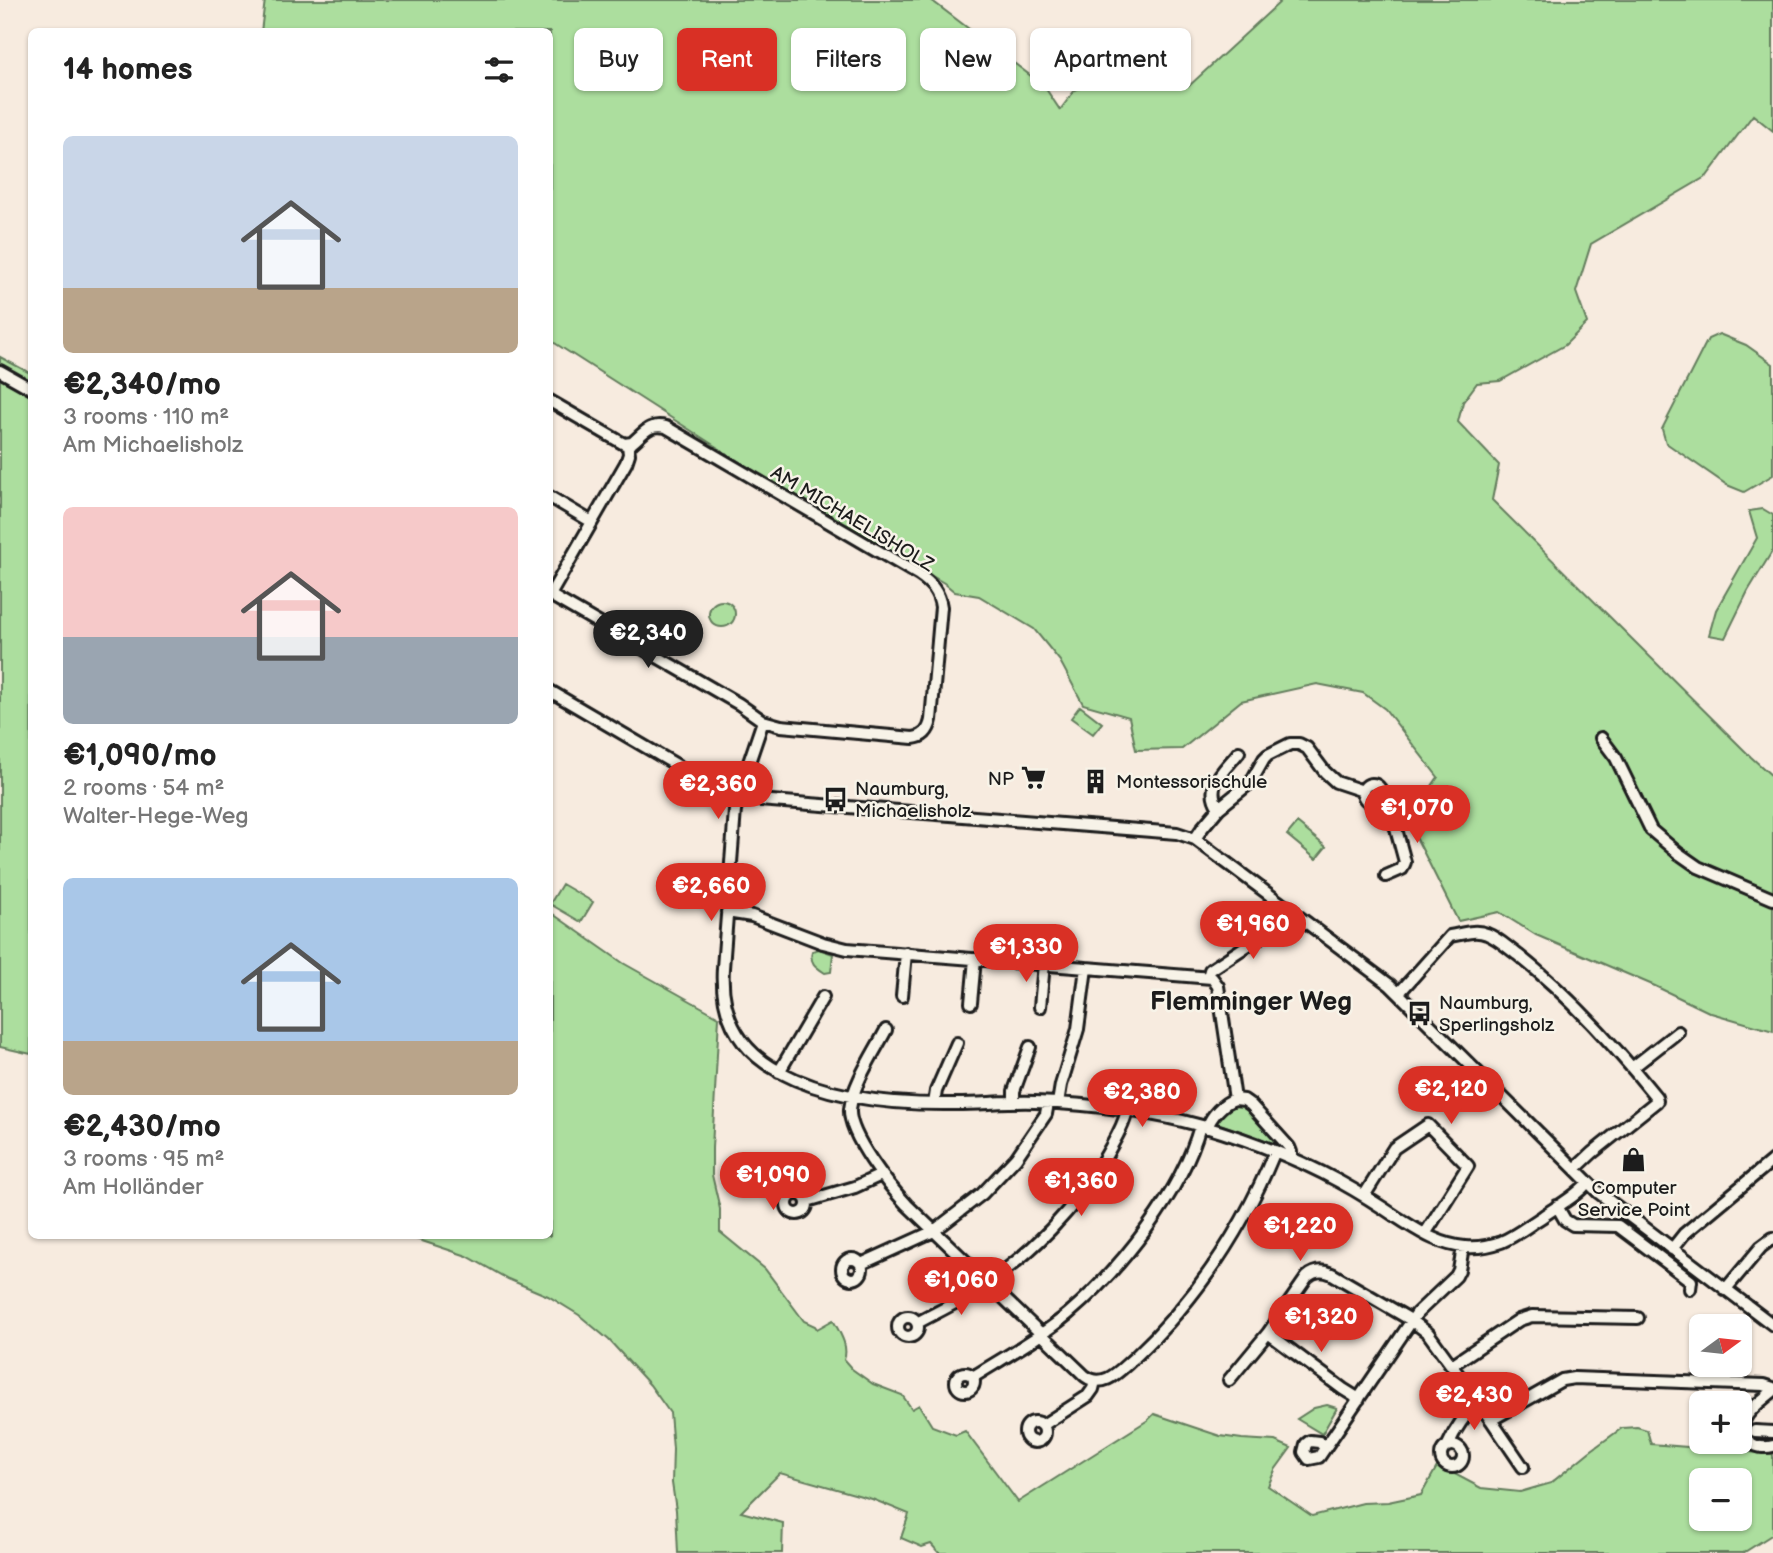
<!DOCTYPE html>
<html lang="en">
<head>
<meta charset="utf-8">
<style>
	:root { --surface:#fff; --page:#f6f6f6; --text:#222; --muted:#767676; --accent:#d93025 }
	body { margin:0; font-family:"Balsamiq Sans",sans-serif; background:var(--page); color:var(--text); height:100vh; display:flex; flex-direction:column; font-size:26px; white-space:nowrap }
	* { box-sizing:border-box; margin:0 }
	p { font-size:23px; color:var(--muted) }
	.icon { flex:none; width:38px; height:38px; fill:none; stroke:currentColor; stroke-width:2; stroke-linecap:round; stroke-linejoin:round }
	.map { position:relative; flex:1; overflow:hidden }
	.panel { position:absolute; left:28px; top:28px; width:525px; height:1211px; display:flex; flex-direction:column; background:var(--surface); border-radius:10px; box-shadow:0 2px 5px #0004 }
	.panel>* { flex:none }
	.banner { position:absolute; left:574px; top:28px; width:665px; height:63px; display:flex; gap:14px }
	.needle { width:46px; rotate:75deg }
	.buttons { position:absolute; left:1689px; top:1314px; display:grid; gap:14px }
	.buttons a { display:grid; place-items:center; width:63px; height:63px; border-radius:10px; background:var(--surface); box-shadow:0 2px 5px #0004; font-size:35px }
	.price { position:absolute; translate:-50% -60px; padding:0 16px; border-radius:24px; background:var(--accent); color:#fff; font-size:23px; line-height:46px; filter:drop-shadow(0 2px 4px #0008) }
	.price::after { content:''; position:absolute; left:50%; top:42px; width:21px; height:16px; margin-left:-10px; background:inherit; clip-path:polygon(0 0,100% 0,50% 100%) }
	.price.on { background:#222; color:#fff }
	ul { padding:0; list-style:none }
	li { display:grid; align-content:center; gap:14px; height:371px; padding:0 35px }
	li span { display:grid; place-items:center; height:217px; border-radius:10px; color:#555 }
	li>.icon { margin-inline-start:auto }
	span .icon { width:126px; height:126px; fill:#fffc; stroke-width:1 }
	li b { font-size:30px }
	h2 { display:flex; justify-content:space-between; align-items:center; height:84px; padding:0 35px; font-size:30px }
	.pill { padding:0 24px; border-radius:10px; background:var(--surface); box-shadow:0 2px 5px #0004; font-size:24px; line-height:63px }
	.pill.on { background:var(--accent); color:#fff }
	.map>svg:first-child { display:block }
</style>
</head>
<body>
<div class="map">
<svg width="1773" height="1553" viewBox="0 0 1773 1553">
	<rect width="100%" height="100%" fill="#f7ebdf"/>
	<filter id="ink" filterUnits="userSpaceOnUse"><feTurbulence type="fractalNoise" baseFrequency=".0143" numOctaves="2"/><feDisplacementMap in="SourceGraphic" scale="14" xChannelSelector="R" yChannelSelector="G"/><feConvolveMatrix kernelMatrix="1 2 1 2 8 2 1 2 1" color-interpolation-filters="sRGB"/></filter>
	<g filter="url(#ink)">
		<path fill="#acde9e" stroke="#647d5d" stroke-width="2" fill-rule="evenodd" d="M265,0H931L1044,86L1060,110L1075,90L1102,79L1189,86L1280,2L1277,0H1773V131L1753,115L1707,176L1591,244L1576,292L1587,323L1565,345L1500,381L1477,383L1463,402L1458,422L1499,465L1492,500L1751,757L1773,777V1031L1711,1013L1655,986L1536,935L1499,912L1458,921L1408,821L1438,777L1385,709L1363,693L1317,684L1241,701L1182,749L1136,750L1129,717L1083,704L1060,661L1034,629L979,596L955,592L944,583L768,480L550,340V32H261Z
			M1719,334L1746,345L1773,364V475L1744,492L1727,485L1666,443L1662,429L1708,339Z
			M0,357L32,374L31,1054L0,1047Z
			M1763,509L1773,515V550L1748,591L1725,638L1709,635L1716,610L1757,538L1749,511Z
			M709 614a13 13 0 1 1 26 0a13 13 0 1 1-26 0Z
			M1080,706L1102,723L1093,734L1071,718Z
			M1297,823L1326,847L1316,859L1287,835Z
			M562,884L593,902L581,922L550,904Z
			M550,912L623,963L719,1017L712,1148V1175L720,1209V1232L765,1269L804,1321L815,1326L817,1329L833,1320C840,1333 849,1346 844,1360L852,1369L873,1384L902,1395L912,1409L919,1405L932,1426L956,1435L965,1431L1018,1502L1148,1420L1154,1414L1220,1436L1242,1439L1275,1441L1291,1448L1275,1470L1268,1486L1312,1516L1363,1503L1388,1502L1421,1495L1438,1465L1481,1488L1520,1492L1551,1483L1589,1452L1622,1428L1637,1427L1647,1430L1651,1444L1773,1454V1534L1743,1553H939L931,1544L922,1547L901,1538L909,1514L872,1499L780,1473L741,1512L783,1523L782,1553H678L676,1510L672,1483L673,1449L670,1413L650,1385L609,1340L579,1315L548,1296L508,1279L467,1256L407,1236H550ZM1701,1480H1740V1519H1701Z
			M819,949L833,954L831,972L825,973C816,967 809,963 812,951Z
			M1243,1103L1282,1146L1214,1122L1230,1105Z
			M1327,1405L1337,1408L1322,1434L1297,1419L1314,1408Z"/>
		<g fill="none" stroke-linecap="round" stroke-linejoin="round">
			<defs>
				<path id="minor" d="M0,371L32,389
					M550,401L624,444L632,443C644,433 649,423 666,427L919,575C931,583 939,592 941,607L931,720C929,730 924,737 913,738L781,726L763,721L739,704L550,595
					M550,497L592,522
					M550,595L626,463L629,454L628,445
					M550,691L714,787L729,794L759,800L1177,833L1195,839L1390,985L1599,1193L1773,1325
					M763,721L742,783L735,810L723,968C720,1015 738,1050 780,1072C832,1100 898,1105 956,1104C982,1104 1008,1101 1035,1102C1091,1104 1148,1111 1202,1126C1250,1140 1296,1158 1340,1182C1360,1193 1379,1205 1398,1218C1419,1231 1439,1245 1465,1247C1477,1248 1490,1246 1501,1242C1516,1236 1529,1225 1542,1217C1557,1206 1576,1197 1588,1182
					M1601,738L1616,758L1651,830L1678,853L1698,867L1773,899
					M1363 793a9 9 0 1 1 18 0a9 9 0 1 1-18 0Z
					M1380,799L1392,814L1405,862L1402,869L1386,876
					M1219,808C1203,785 1225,770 1239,752
					M1195,839L1203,827L1219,808L1251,782L1264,759L1268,755L1290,744H1299L1307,748L1325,772L1336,782L1363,791
					M727,912L752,916L823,943L847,949L1212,978L1218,986L1235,1099
					M1208,977L1210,970L1289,918L1294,912
					M1399,993L1450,936C1462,934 1475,929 1487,934C1498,938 1508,948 1518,955C1570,996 1615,1046 1656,1097L1657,1101L1592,1153L1575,1169
					M902,996L906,953
					M971,1003L975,959
					M1040,1007L1044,964
					M886,1030C874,1053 853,1084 850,1109C848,1135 890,1187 907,1205L1085,1376C1104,1390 1120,1370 1134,1358C1196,1300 1243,1229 1275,1151
					M1632,1068L1678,1032
					M779,1072L823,997
					M1235,1099L1244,1100L1251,1105L1289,1147L1291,1152V1158
					M1014,1102V1091L1030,1047
					M1058,1103L1061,1085L1078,1029L1086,968
					M934,1104L936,1091L957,1043
					M1207,1128C1211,1116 1223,1103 1235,1099
					M787 1204a10 10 0 1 1 20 0a10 10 0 1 1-20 0Z
					M1364,1196L1394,1148L1428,1125L1468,1166L1425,1234
					M807,1201L855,1187L881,1175
					M1557,1206L1565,1220L1573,1225L1618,1226L1691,1281L1690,1289
					M1672,1249L1684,1234L1773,1160
					M842 1269a10 10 0 1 1 20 0a10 10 0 1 1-20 0Z
					M861,1264L934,1231L982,1194L1016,1158L1046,1114L1048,1103
					M1725,1290L1761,1247L1773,1238
					M898 1327a10 10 0 1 1 20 0a10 10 0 1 1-20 0Z
					M917,1323C937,1312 959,1302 978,1289C1030,1256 1077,1208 1107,1154C1114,1141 1124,1126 1127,1110
					M1268,1333L1343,1389L1359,1399
					M1452,1365L1519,1320L1532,1316L1638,1318
					M956 1382a9 9 0 1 1 18 0a9 9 0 1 1-18 0Z
					M973,1377C1005,1357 1039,1338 1068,1314C1120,1270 1182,1192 1200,1126
					M1229,1380L1268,1333L1307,1277C1315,1270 1323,1270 1332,1274L1411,1320L1428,1333L1491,1420L1562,1380L1574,1378L1764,1385L1773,1388
					M1773,1391C1764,1399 1750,1408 1745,1419C1736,1438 1755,1451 1773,1446
					M1491,1420L1523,1467
					M1025 1432a10 10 0 1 1 20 0a10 10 0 1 1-20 0Z
					M1043,1425L1088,1396L1093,1389L1095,1381
					M1755,1431L1773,1432
					M1448,1445C1454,1431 1466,1412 1479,1403
					M1441 1456a11 11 0 1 1 22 0a11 11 0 1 1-22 0Z
					M1325,1447L1319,1442L1310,1441L1306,1444L1304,1452L1309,1459L1319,1457L1417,1313L1456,1276L1459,1270L1463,1247"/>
			</defs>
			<use href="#minor" stroke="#1c1c1c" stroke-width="16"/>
			<use href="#minor" stroke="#f7f3e8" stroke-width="10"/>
		</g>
	</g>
	<defs>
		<symbol id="supermarket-bare" viewBox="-9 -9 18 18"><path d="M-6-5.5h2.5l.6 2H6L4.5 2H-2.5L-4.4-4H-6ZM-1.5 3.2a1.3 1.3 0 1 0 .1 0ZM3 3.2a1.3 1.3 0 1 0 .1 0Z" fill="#1c1c1c" stroke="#f7f3e8" stroke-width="2.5" paint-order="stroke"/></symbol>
		<symbol id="building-bare" viewBox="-9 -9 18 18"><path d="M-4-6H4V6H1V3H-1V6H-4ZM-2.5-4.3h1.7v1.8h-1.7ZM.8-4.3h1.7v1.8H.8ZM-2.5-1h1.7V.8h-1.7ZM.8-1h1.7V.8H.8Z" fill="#1c1c1c" stroke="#f7f3e8" stroke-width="2.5" paint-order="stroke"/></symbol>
		<symbol id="bus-bare" viewBox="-9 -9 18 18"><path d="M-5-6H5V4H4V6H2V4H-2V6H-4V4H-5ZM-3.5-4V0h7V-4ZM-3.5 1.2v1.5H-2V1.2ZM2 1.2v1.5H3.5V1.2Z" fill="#1c1c1c" stroke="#f7f3e8" stroke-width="2.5" paint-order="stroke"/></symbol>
		<symbol id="shop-bare" viewBox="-9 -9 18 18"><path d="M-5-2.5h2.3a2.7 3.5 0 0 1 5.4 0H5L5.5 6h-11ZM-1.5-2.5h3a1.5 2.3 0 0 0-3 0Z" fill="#1c1c1c" stroke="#f7f3e8" stroke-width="2.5" paint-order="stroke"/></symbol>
	</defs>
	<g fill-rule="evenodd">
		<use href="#supermarket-bare" x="1016" y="760" width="35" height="35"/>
		<use href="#building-bare" x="1078" y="764" width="35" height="35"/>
		<use href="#bus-bare" x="818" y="782" width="35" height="35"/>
		<use href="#bus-bare" x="1402" y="996" width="35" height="35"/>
		<use href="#shop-bare" x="1616" y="1142" width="35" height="35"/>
	</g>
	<g text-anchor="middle" stroke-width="5" stroke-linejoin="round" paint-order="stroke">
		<g font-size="19" fill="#1c1c1c" stroke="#f7f3e8">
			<text transform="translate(853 518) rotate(31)" y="7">AM MICHAELISHOLZ</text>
		</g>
		<g font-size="19" fill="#1c1c1c" stroke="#f7f3e8" text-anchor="start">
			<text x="1014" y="785" text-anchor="end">NP</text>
			<text x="1116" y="788">Montessorischule</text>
			<text x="855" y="795">Naumburg,<tspan x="855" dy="22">Michaelisholz</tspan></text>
			<text x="1439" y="1009">Naumburg,<tspan x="1439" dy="22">Sperlingsholz</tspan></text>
			<text x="1634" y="1194" text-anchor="middle">Computer<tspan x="1634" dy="22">Service Point</tspan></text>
		</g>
		<g font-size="26" font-weight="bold" fill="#1c1c1c" stroke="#f7f3e8">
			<text x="1251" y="1010">Flemminger Weg</text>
		</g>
	</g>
</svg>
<div class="buttons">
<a><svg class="needle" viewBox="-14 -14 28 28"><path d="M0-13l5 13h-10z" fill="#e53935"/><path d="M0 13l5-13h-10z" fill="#767676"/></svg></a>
<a>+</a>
<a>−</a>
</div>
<b class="price on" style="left:648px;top:670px">€2,340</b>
<b class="price" style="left:718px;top:821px">€2,360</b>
<b class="price" style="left:1417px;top:845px">€1,070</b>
<b class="price" style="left:711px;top:923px">€2,660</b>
<b class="price" style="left:1253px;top:961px">€1,960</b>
<b class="price" style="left:1026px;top:984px">€1,330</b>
<b class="price" style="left:1451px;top:1126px">€2,120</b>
<b class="price" style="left:1142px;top:1129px">€2,380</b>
<b class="price" style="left:773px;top:1212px">€1,090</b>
<b class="price" style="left:1081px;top:1218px">€1,360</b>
<b class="price" style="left:1300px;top:1263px">€1,220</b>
<b class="price" style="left:961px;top:1317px">€1,060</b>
<b class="price" style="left:1321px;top:1354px">€1,320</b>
<b class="price" style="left:1474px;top:1432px">€2,430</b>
<div class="banner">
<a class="pill">Buy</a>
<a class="pill on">Rent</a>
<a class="pill">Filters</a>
<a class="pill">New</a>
<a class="pill">Apartment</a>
</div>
<section class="panel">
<h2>14 homes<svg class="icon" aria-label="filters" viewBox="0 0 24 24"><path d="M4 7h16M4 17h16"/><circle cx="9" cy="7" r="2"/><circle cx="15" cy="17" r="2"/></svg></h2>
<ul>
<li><span style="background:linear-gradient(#c9d6e8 70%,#b9a48a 0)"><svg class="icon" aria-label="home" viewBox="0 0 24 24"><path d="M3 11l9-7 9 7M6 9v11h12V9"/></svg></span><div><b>€2,340/mo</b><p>3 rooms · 110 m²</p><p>Am Michaelisholz</p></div></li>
<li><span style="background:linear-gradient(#f6c9c9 60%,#9aa5b1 0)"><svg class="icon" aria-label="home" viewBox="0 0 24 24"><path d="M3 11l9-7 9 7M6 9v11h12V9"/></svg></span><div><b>€1,090/mo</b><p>2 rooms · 54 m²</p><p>Walter-Hege-Weg</p></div></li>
<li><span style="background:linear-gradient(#a9c7e8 75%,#b9a48a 0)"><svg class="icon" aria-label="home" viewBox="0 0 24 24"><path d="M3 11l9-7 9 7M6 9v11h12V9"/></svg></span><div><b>€2,430/mo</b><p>3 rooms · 95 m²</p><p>Am Holländer</p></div></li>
</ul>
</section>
</div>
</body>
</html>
